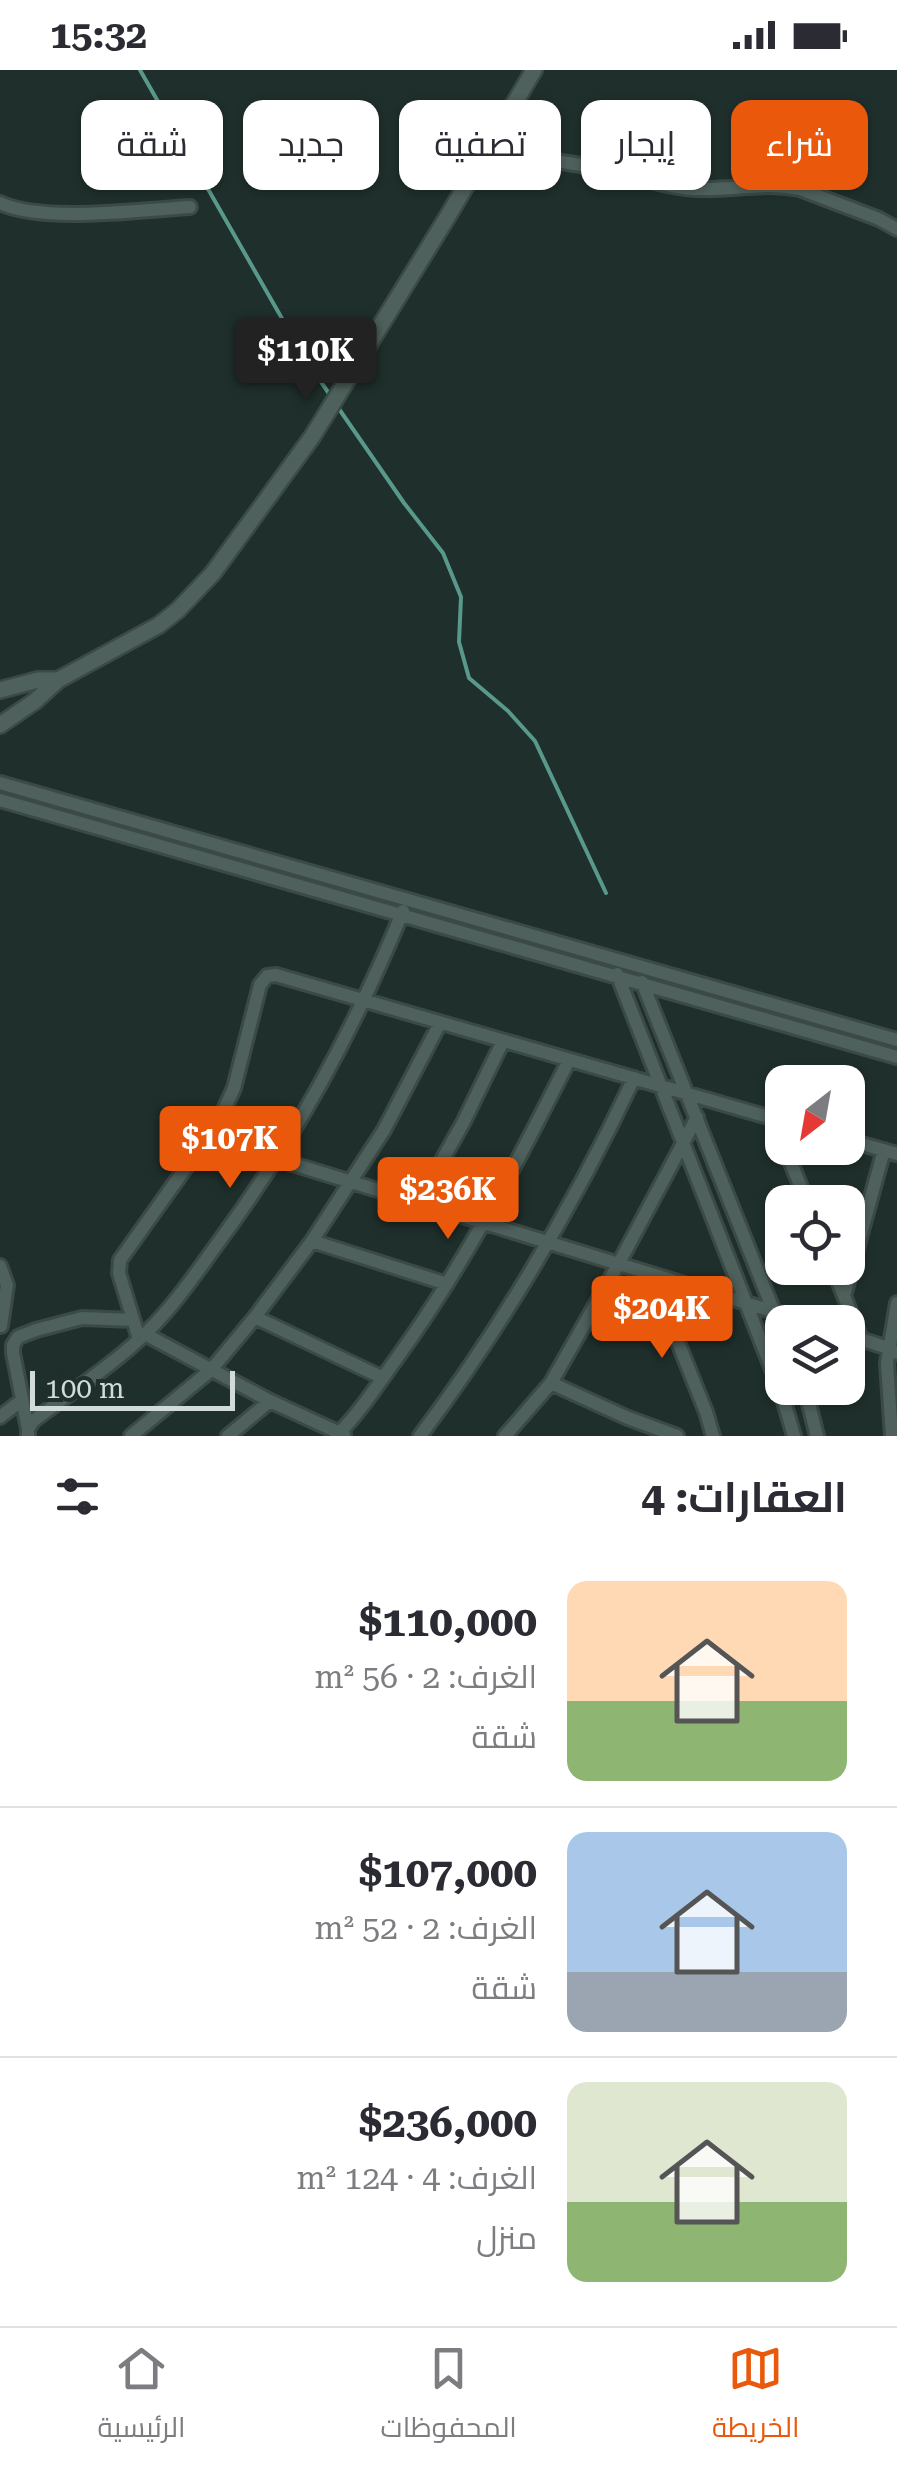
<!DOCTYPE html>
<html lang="ar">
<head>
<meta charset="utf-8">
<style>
	:root { --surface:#fff; --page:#f7f7f7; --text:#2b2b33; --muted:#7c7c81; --line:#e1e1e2; --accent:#ea580c }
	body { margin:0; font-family:"Roboto Serif",Cairo,serif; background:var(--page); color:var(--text); direction:rtl; height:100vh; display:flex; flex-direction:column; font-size:38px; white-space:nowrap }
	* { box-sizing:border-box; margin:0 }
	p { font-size:32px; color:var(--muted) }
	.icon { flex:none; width:55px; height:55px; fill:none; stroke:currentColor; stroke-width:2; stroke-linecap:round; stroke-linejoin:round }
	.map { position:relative; height:1366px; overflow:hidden; direction:ltr }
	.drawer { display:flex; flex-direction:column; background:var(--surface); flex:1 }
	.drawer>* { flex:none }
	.banner { position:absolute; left:30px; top:30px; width:838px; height:90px; direction:rtl; display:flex; gap:20px }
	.needle { width:65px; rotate:211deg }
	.fabs { position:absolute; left:765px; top:995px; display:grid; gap:20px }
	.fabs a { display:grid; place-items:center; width:100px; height:100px; border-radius:20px; background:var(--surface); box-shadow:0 2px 8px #0004; font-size:50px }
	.scale { position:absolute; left:30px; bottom:25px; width:205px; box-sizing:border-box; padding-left:10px; border:5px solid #d1dbd8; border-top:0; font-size:28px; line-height:35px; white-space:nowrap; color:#d1dbd8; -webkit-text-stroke:8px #1f2f2b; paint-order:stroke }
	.price { position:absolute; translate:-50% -85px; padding:0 22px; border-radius:10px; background:var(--accent); color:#fff; font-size:32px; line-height:65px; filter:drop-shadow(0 2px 5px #0008) }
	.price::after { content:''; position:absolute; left:50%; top:60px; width:30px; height:22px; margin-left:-15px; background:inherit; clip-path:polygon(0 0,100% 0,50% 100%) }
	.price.selected { background:#222; color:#fff }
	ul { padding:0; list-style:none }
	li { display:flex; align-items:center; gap:30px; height:250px; padding:0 50px }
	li+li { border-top:2px solid var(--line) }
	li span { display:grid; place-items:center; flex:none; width:280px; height:200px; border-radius:20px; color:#555 }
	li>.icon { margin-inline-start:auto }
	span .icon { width:120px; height:120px; fill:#fffc; stroke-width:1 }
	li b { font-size:42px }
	h2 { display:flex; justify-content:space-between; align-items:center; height:120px; padding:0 50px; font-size:42px }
	.pill { padding:0 35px; border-radius:20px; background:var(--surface); box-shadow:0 2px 8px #0004; font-size:35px; line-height:90px }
	.pill.selected { background:var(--accent); color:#fff }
	.status { display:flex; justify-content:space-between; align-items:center; height:70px; padding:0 50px; background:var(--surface); direction:ltr }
	.status svg { height:28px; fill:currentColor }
	.menu { display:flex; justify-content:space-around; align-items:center; height:140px; border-top:2px solid var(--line); background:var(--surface); font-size:28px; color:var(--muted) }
	.menu a { display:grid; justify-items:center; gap:5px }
	.menu .selected { color:var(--accent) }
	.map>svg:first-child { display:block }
</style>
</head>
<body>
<div class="status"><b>15:32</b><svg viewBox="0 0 49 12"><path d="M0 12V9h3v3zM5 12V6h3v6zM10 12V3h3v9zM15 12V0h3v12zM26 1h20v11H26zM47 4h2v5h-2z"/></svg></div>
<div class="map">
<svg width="897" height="1366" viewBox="0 0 897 1366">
	<rect width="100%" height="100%" fill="#1f2f2b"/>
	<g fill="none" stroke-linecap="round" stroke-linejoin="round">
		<path stroke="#59998c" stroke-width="4" d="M140,0L304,287L332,328
			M337,336L404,433L443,483L461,527L459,572L469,608L508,641L535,671L606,823"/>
		<defs>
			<path id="minor" d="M487,79C528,88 569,92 609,100C639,106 669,119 700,119C736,120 764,112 800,119L879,149L897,159
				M0,133C41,153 141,140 190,137
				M0,713L897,970
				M0,730L897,987
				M617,904L782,1325L794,1366
				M642,912L782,1262
				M208,1068L808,1252
				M848,1070L897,1084
				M785,1078L807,1132
				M418,1133L463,1053L503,971
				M312,1171L447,1214
				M0,1196L7,1215L1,1256
				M833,1198L861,1269
				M651,1205L706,1342L713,1366
				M844,1226L884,1080
				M255,1247L383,1308
				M145,1264L270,1331L344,1365
				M848,1265L888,1278L897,1283
				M139,1269L119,1203L120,1190L219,1051L234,1018L260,915L267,906L276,905L782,1051
				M551,1313L628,1348L677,1366
				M805,1318L817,1366
				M0,1347L22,1330
				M28,1359L13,1283V1275L18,1267L36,1260L82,1248L133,1250
				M28,1366V1359L33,1351C71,1322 113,1295 147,1262C174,1236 196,1203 218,1173C296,1067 353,962 403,841
				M131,1366L211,1300L255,1247L312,1171L384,1060L440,953
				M228,1366L270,1331
				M336,1366C359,1344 378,1314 397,1288C465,1194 517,1093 569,990
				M420,1366C504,1254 574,1135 634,1008
				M505,1366L551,1313L618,1195L697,1047
				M892,1366L887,1293L897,1233"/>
			<path id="tertiary" d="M0,620L38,610H58
				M0,655L35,631L58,610L159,555L178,540L213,503L312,367L448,146L534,0"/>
		</defs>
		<use href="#minor" stroke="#3c4a46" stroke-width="18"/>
		<use href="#tertiary" stroke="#3c4a46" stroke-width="20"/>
		<use href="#minor" stroke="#4f615c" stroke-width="12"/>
		<use href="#tertiary" stroke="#4f615c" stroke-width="15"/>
	</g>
</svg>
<div class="fabs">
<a><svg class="needle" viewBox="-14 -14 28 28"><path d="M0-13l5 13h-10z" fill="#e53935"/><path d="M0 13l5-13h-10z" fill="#7c7c81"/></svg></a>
<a><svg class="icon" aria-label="locate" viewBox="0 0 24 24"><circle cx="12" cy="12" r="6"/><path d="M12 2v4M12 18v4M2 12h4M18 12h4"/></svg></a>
<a><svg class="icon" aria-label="layers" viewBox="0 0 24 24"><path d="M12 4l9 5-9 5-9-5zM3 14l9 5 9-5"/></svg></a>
</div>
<div class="scale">100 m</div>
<b class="price selected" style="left:306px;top:333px">$110K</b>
<b class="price" style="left:230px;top:1121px">$107K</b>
<b class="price" style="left:448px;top:1172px">$236K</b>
<b class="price" style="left:662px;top:1291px">$204K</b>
<div class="banner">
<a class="pill selected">شراء</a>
<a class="pill">إيجار</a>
<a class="pill">تصفية</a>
<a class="pill">جديد</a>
<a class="pill">شقة</a>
</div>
</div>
<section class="drawer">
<h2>العقارات: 4<svg class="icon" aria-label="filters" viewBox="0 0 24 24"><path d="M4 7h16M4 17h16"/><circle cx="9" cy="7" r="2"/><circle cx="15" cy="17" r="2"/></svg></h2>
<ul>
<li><span style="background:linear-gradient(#ffd9b3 60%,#8fb573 0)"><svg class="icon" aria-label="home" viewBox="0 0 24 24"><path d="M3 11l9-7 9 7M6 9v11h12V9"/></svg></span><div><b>$110,000</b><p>الغرف: 2 · 56 m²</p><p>شقة</p></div></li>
<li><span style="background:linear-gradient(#a9c7e8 70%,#9aa5b1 0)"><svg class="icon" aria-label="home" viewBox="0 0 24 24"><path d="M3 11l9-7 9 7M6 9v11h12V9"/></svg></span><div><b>$107,000</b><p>الغرف: 2 · 52 m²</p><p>شقة</p></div></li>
<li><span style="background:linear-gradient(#dfe7d0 60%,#8fb573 0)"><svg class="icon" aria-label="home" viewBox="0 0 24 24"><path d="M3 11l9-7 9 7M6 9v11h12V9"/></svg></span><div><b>$236,000</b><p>الغرف: 4 · 124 m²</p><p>منزل</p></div></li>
</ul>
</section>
<nav class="menu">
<a class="selected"><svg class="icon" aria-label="map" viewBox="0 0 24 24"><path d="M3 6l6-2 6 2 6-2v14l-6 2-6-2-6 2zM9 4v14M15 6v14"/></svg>الخريطة</a>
<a><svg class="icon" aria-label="saved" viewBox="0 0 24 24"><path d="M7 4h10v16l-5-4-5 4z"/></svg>المحفوظات</a>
<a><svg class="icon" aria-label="home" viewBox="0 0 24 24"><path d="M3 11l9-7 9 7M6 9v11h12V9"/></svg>الرئيسية</a>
</nav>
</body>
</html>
